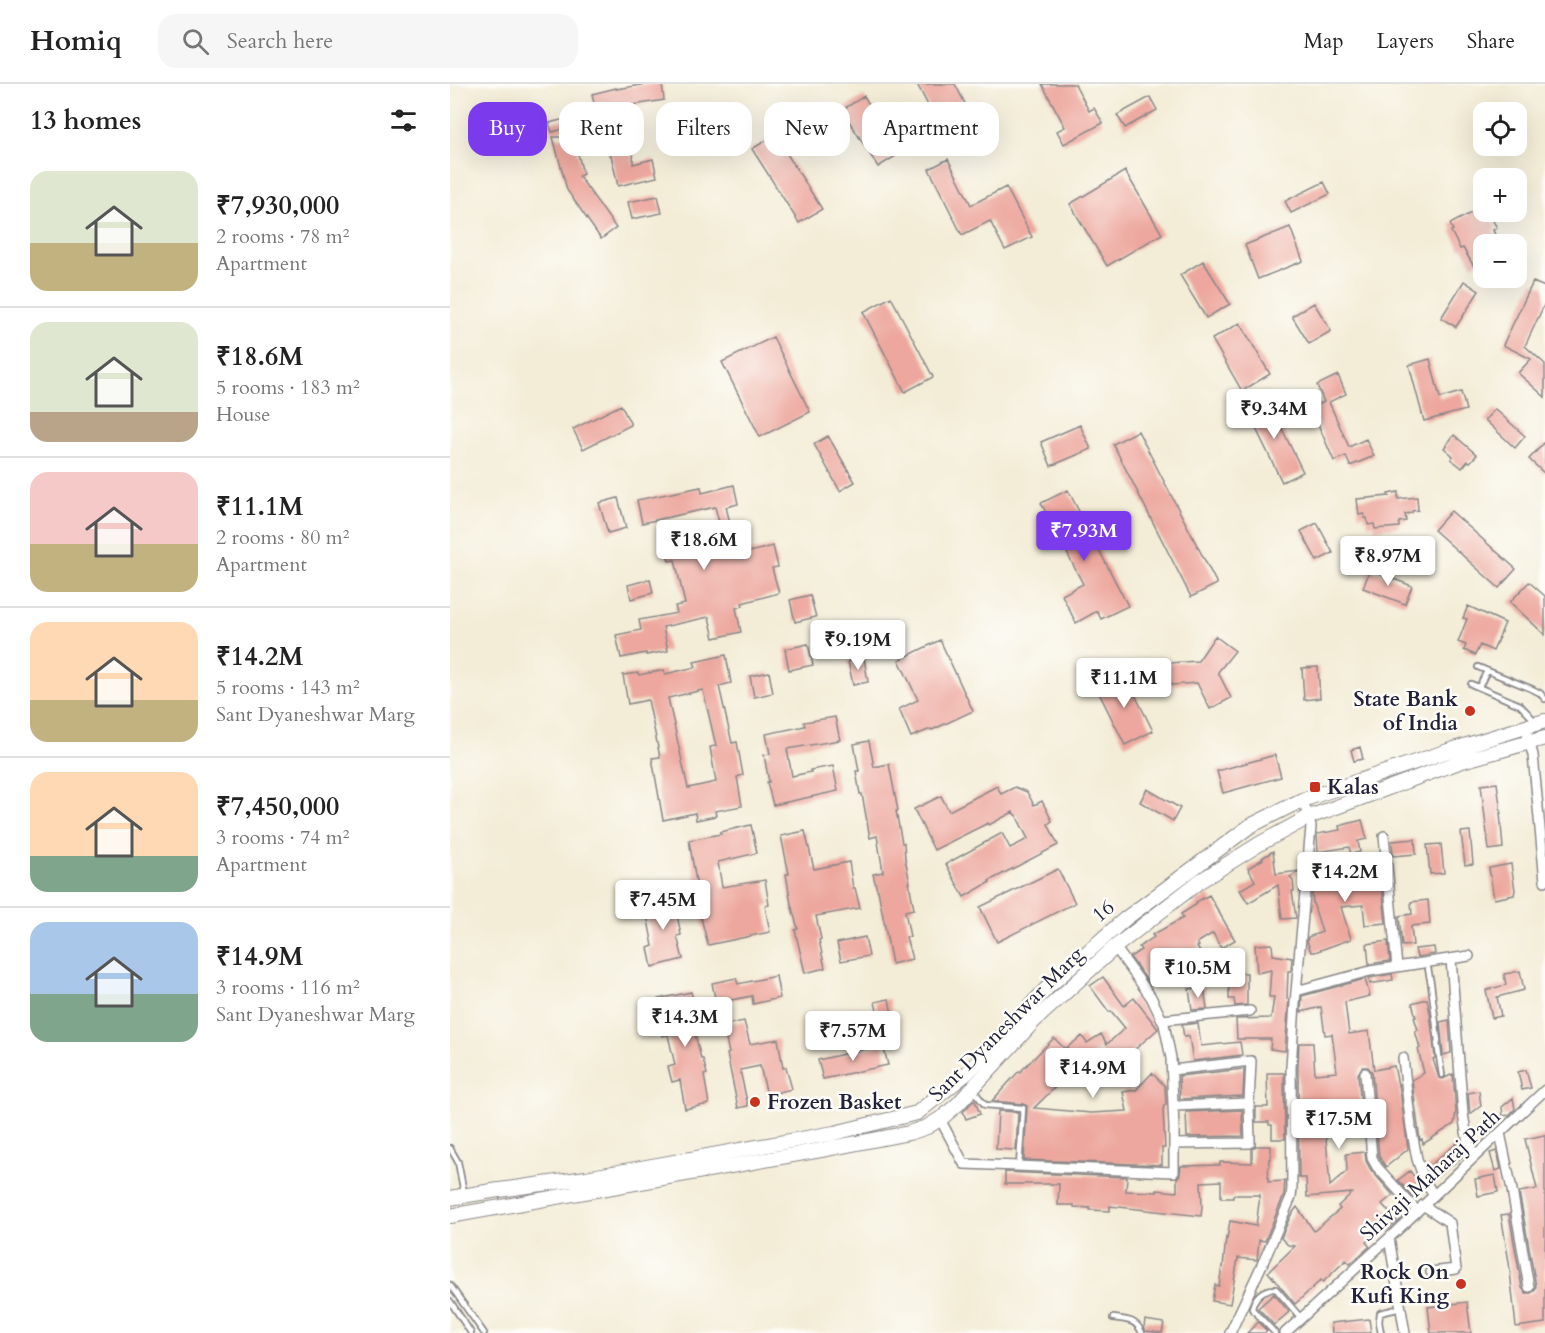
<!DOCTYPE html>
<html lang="en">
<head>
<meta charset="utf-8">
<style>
	:root { --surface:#fff; --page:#f6f6f6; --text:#222; --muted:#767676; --line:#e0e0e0; --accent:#7c3aed }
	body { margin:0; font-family:Cardo,serif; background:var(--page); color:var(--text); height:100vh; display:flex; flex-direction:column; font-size:22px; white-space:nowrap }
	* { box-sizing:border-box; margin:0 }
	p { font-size:20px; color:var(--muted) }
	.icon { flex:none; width:33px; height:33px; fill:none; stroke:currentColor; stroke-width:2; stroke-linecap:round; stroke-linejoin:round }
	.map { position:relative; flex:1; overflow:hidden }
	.sheet { display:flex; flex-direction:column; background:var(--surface); width:450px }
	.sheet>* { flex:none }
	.guide { position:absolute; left:18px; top:18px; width:570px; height:54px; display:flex; gap:12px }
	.buttons { position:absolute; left:1023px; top:18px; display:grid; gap:12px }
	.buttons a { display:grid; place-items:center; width:54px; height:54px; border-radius:12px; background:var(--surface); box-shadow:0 6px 24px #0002; font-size:30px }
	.price { position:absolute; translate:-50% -51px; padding:0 14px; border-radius:6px; background:#fff; color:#222; font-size:20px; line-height:39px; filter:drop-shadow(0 2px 3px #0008) }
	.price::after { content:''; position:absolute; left:50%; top:36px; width:18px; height:14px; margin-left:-9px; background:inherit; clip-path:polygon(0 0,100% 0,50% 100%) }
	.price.on { background:var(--accent); color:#fff }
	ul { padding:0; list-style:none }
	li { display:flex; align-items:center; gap:18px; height:150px; padding:0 30px }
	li+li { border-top:2px solid var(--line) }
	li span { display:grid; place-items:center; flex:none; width:168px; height:120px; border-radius:18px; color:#555 }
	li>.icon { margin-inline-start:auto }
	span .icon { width:72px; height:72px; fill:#fffc; stroke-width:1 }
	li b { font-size:26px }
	h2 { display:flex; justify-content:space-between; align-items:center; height:72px; padding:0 30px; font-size:26px }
	.tag { padding:0 21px; border-radius:18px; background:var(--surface); box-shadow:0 6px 24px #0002; font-size:21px; line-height:54px }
	.tag.on { background:var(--accent); color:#fff }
	header { display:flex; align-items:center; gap:36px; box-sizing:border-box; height:84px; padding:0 30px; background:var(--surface); border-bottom:2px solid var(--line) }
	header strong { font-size:28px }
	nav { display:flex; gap:33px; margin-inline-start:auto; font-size:21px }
	.search { width:420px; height:54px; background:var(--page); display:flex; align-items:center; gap:15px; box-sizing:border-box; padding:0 21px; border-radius:18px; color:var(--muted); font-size:22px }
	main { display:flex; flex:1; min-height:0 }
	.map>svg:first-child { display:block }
</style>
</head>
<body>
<header>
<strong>Homiq</strong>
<div class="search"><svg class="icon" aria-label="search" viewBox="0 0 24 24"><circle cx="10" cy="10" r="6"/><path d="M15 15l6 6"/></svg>Search here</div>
<nav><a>Map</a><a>Layers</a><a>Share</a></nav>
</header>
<main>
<section class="sheet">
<h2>13 homes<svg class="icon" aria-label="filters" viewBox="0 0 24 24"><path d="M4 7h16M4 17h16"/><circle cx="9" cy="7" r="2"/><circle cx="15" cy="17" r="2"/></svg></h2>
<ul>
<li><span style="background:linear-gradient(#dfe7d0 60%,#c2b280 0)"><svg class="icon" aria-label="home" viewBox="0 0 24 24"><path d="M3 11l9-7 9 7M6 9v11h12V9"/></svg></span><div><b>₹7,930,000</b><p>2 rooms · 78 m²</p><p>Apartment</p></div></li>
<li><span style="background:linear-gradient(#dfe7d0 75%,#b9a48a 0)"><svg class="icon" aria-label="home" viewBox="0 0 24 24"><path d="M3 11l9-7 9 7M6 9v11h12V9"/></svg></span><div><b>₹18.6M</b><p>5 rooms · 183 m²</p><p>House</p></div></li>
<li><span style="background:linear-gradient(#f6c9c9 60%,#c2b280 0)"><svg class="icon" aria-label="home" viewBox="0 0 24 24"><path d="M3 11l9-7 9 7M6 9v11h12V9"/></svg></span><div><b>₹11.1M</b><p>2 rooms · 80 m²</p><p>Apartment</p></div></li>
<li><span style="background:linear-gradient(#ffd9b3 65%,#c2b280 0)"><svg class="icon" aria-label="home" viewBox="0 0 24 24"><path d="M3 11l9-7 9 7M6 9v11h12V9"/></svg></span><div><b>₹14.2M</b><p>5 rooms · 143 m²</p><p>Sant Dyaneshwar Marg</p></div></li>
<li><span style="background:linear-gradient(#ffd9b3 70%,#7fa58c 0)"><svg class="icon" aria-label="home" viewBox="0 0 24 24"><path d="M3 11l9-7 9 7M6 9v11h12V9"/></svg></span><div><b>₹7,450,000</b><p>3 rooms · 74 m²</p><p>Apartment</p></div></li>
<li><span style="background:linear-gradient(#a9c7e8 60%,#7fa58c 0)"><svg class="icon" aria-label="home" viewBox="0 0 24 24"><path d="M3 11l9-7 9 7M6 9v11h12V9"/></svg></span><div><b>₹14.9M</b><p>3 rooms · 116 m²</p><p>Sant Dyaneshwar Marg</p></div></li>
</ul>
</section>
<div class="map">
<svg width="1095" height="1249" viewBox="0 0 1095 1249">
	<rect width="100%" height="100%" fill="#fdfcf7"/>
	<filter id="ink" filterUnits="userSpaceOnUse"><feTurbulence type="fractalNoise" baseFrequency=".0167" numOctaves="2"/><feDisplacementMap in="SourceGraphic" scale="12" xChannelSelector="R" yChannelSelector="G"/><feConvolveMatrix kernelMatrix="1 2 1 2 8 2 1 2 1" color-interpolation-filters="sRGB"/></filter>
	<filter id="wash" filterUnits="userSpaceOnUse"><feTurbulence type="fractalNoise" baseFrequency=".008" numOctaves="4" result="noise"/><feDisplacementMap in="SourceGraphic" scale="24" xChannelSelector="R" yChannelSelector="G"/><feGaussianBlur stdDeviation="1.35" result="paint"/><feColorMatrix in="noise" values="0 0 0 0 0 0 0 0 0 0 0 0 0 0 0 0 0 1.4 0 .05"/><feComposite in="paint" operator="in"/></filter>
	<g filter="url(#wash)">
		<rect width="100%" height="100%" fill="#f3ecd6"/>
		<g id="blocks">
			<path fill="#eda79e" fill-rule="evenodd" d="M197,0H212L214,16L170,23L172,31L148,37L142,10L166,4V5Z
				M467,0H505L527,43L497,58Z
				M592,0H625L639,27L644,24L653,39L614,60L607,47L615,43Z
				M414,12L449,70L428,83L392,26Z
				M700,13L707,26L675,44L667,31Z
				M286,23L288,57L268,58L266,24Z
				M119,34L121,43L102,48L99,39Z
				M325,51L372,125L349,139L302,65Z
				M103,53H124L133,90L129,92L166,144L151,155L117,106Z
				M160,54H184L183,80L203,75L207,93L168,102L161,71H159Z
				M498,75L521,121L556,103L582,153L555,166L540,137L512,151L479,85Z
				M675,87L712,150L657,182L620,120Z
				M874,98L880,110L841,129L835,117Z
				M208,112L212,129L182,135L178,118Z
				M1034,122V128H1038L1047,144L1043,146L1046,153L1040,156L1043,160H1034V175L1023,181L1013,164L1010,165L1001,147L1003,146L1000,140Z
				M840,143L853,177L808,195L795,161Z
				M753,177L780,220L756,234L730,191Z
				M1014,197L1029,207L1006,243L991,234Z
				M1083,198L1095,203V219L1075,262L1095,280V313L1068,289L1081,275L1053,261Z
				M441,213L483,293L455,308L413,228Z
				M864,219L881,247L859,260L842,232Z
				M790,239L820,290L792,307L762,255Z
				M323,253L360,328L310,353L272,278Z
				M980,275L990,314L1011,308L1016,326L974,337L959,281Z
				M888,291L896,310L879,318L899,363L916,355L924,372L900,382L896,372L884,377L861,324L874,318L867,301Z
				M817,314L853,388L832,398L796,324Z
				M171,321L181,341L133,365L123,345Z
				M1045,325L1075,352L1065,364L1035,336Z
				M630,341L641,365L601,382L591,358Z
				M688,347L767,500L741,513L663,360Z
				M1004,351L1027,371L1020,378L1018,377L1012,384L1001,375L1003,372L994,364Z
				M378,352L405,398L390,407L364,360Z
				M1095,358V390L1079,375Z
				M284,401L288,420L276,423L288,471L323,462L328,483L322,484L329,509L292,519L293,522L286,524L291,548L264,554L259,533L213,543L218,567L196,571V569L171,574L166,551L191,546L189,536L227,529L225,522L235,520L225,476L219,477L214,458L270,442L265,423L192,439L187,416L251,403L252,409Z
				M618,406L678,522L651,535L647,527L626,539L612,511L633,500L591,419Z
				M948,408V415L967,413L968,426L962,427V429L955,430L956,437L949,438V443L925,445L924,440L918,441L917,434H914V430L909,431L907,415L939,412L938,410Z
				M168,414L176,444L158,449L149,419Z
				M1001,427L1066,485L1049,504L984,446Z
				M867,439L883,469L867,477L851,447Z
				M920,486L962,502L955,520L913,504Z
				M200,495L203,509L181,515L178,501Z
				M1079,498L1095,512V551L1060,518Z
				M360,511L366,533L345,538L340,516Z
				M1018,522L1055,539L1043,567L1030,561L1025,571L1014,566L1016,561L1008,558L1017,535L1013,534Z
				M765,552L785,567L768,588L781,614L760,625L747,599L721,601L719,579L748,577Z
				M490,556L523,627L482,646L481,645L461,653L449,625L468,616L449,576Z
				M358,560L363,581L339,586L335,565Z
				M276,571L281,599L269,602L282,659L287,658L293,691L287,693L292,722L265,727L266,732L246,736L245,729L213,736L202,674L210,673L198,616L178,620L173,591L188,589L189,591L214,586L215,590L246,583L244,578ZM253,606L266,662L260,663L266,698L238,704L218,614Z
				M414,574L418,598L403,601L398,577Z
				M868,583L870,614L854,616L852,584Z
				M319,588L323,609L304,613L300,592Z
				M674,589L703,647L675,661L646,603Z
				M385,633L390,656L337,665L342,692L361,688L360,686L383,682L388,707L323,721L317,698H319L314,671L320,670L316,650L355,642L354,638Z
				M419,657L424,683L439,680L448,727H446L452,759H454L455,775L460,799H459L464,825L455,827L460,853H456L462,875L442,880L428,806H427L423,790L433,788L427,752L420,754L412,710H410L406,687H409L404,660Z
				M910,663L913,675L904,677L901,666Z
				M825,671L831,693L773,709L767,687Z
				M1047,699L1051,729H1050L1053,764L1039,766L1031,701Z
				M547,702L551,710L565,703L577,708L584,721L592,717L602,737L598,740L608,761L539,797L540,798L514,813L496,780L552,749L560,764L578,755L566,731H565L563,728L539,741L538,739L484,766L464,725L491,712L499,727Z
				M697,705L730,724L723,737L690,718Z
				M912,736L917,755L908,757L910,768L901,770L899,763L868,768L867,750L890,746L889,742Z
				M301,741L307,769L268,778L272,803L315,796L319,821L315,822L320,848L258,861L245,810L248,809L239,756L271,750L270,748Z
				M355,747L364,785L399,778L403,804H405L410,824L366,832L371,855L369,856L375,884L355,889L345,846L348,845L341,820L336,790H339L331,752Z
				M1020,747L1023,780L1015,781L1011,748Z
				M965,755L966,770L943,772L942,757Z
				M991,760L994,789L980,790L977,761Z
				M823,767L826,790L850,787L840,793L843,797L844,807H842L846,834L832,835L828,801L798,819L790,806L805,797L798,784L813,775L812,774Z
				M929,774L936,839L915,841L913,821L891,823L901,855L865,868H861L857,857L858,853L872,848L863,819L862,809L864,785L891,782L894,806L915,803L911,776Z
				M1061,780L1065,806L1064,811L1044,815L1039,784Z
				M608,785L625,819L547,858L530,823Z
				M223,811L231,851L227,852L233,875L202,883L198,864L203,862L197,831L195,832L192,818Z
				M759,811L785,856L771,864L763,849L747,859L749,862L747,863L765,893L752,900L735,871L705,891L707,894L699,899L680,873L691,866L689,863L704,853L702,851L733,834L731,830L747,820L746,818Z
				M978,816L980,840L961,842L963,861L952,862L949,832L962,830L961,818Z
				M415,853L419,872L391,877L387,859Z
				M938,857L940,877L919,880L917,860Z
				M822,860L823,871L842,874L841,887H838L837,915H839L835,967L820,965L821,955H787L786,935L821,934L824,913H819L821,886L807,889L805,861Z
				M984,863L985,870L967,873L965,865Z
				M1070,887L1074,906L1047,913L1051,932L1042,934L1036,906L1056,901L1054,890Z
				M779,889H797V921L785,922L784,915H779Z
				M942,890L943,896L920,900L919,894Z
				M326,892L330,914L303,920L302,912L266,919L262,899L286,894L288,900Z
				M653,893L674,922L684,914L708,945L675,974L681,981L668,992L650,965L634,977L633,976L584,1024L641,1029L677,1027L673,1008L686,1006L702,989L715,1002L716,1021H714L713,1026L715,1064H712V1081L574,1076L577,1022L573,1020L542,1017L569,987L570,988L604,954L615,965L632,952L637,959L651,950L657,960L675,944L661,927L659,928L640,902Z
				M915,895L920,912L895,918L899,950L919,947L924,986L944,982L948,1001L949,1000L958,1065L936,1083L933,1079L929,1072L922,988L918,983H912L908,990L911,1023L878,1026L879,1043H875L880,1102L897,1087L896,1070L915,1068L916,1077L921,1086L943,1111L932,1120L947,1137L936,1146L933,1143L916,1158L920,1163L918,1164L900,1180L896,1176L873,1198L871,1196L845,1220L818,1188L845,1162L838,1161L831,1154L841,1131L847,1123L864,1147L890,1125L888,1122L902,1109L857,1113L856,1094H849L848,984L849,959H863L865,990L887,988L882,950L875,951L871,923L851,928L852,912Z
				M754,903L757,925L742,926L739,905Z
				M241,908L250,944L244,945L251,975H253L257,990L254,991L259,1020L235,1025L230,996L222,998L218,983L225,981L218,951L212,952L209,934H212L208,915Z
				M439,915L445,946L432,949L425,918Z
				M977,915L980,929L985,974L983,975L989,994L993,995L1003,990L1006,1028L1004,1040L973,1060L972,1055L970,1056L968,1042L962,996L974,989L968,965L970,964L965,947L968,946L964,933H966L962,919Z
				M999,936L1001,969L993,971L990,938Z
				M294,937L300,960L328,955L333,984L336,983L342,1005L317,1011L310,982L290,986L298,1022L288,1024L277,970L279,969L273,941Z
				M748,939L751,962L790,958L792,971L743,977L739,952L734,953L732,941Z
				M433,961L438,981L373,995L368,976Z
				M794,985L793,1012L730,1015L729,992Z
				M1076,986L1081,1004L1072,1006L1068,988Z
				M817,989H834L835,1055H822V1041H819V1038H806V1023H818Z
				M1029,1007L1031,1022L1020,1030L1018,1009Z
				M1063,1014L1065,1025L1059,1031L1053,1032L1052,1023Z
				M525,1017L530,1030L516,1035L513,1028L522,1018Z
				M792,1026L793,1052L737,1053L736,1028Z
				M548,1027L568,1028L566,1066L546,1065Z
				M1095,1051V1239L1066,1243L1059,1178L1051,1131L1059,1130L1072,1204L1076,1209H1081L1085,1206L1086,1202L1069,1108L1087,1105L1075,1055Z
				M1007,1059L1016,1070L982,1097L977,1084Z
				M806,1062H821V1075H819L818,1098L835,1097L834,1111L815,1157L809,1156L807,1176L788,1174L780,1220L762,1217L765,1201L769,1202L772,1182L773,1183L776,1154L777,1155L780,1137L806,1142L810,1111H783V1114H771V1097L751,1098L752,1123L751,1132L660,1122V1127L640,1126V1124L624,1123V1121H608L609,1100H555V1088L677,1093L676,1107L707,1108V1106L727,1108V1094L730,1091L731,1082L770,1081V1078L802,1079V1065Z
				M1047,1067L1051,1085L1045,1087L1040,1069Z
				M960,1087L965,1094L966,1093L973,1107L964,1114L948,1096Z
				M1045,1091L1048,1108L1028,1112L1025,1095Z
				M824,1210L839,1228L824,1241L808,1224Z
				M1017,1218L1021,1249H981L978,1223Z
				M919,1235L921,1249H882L881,1239Z
				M695,1236L714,1239L712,1249L696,1247L694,1243Z
				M808,1238L817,1247L814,1249H797Z"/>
		</g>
	</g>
	<g filter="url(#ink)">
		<use href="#blocks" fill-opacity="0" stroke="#8a8788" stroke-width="1.5"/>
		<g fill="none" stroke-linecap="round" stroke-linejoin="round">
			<defs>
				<path id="service" d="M1028,583L1082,605L1090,609L1095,615
					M1021,600L1070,621L1085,637
					M1029,603L1037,587
					M977,879L981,900L988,957L987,959L992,991
					M524,1007L535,1021L573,1024L569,1082
					M0,1064L8,1078L14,1109
					M0,1201L34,1249
					M0,1217L21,1249
					M663,1234C677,1236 686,1235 692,1249
					M825,1249L802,1225C804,1213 813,1204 826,1205L851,1234
					M931,1249L929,1238L930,1229L951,1224"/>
				<path id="minor" d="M1075,643L1083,671L1095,797
					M934,752L947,883
					M1001,875L1013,1030L1018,1059L1025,1072
					M846,907L920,887L1019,872
					M712,936L800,927
					M953,974L961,1043L967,1075L975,1098L984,1111
					M722,986L801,977L799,1019L800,1059L724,1060
					M915,989L922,1074L927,1083L967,1127
					M723,1022L799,1019
					M490,1035L514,1080L724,1088V1044L721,974L714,940L701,913L665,863
					M1050,1049L1062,1106L1079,1203
					M973,1121L1000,1139L1006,1185L981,1188
					M939,1154L955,1249
					M780,1249L816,1172L841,1113L842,1104L841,984L845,919L861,743L859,733L852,716
					M835,1249L939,1154L1095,1006"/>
				<path id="primary" d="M0,1114L42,1107L136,1094L384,1049L467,1029L517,989L598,903L675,835L800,742L852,716L998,667L1095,637
					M0,1132L371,1066L459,1049L477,1043L493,1033L508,1020L584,937L665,863L750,797L811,759L859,733L1012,677L1095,654"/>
			</defs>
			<use href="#service" stroke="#8a8788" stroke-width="8"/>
			<use href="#minor" stroke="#8a8788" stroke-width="12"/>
			<use href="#primary" stroke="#8a8788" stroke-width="16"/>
			<use href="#service" stroke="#fff" stroke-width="4.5"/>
			<use href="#minor" stroke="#fff" stroke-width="9"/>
			<use href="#primary" stroke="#fff" stroke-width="14"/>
		</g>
	</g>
	<g fill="#c8321e" stroke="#fdfcf7" stroke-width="2">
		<circle cx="1020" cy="627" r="6"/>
		<rect x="859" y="697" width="12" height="12" rx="3"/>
		<circle cx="305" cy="1018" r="6"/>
		<circle cx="1011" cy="1200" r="6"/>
	</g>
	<g text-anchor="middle" stroke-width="5" stroke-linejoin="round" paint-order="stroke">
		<g font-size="21" font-weight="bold" fill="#22223b" stroke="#fdfcf7" text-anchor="end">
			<text x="1008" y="622">State Bank<tspan x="1008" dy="24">of India</tspan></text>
			<text x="877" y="710" text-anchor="start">Kalas</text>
			<text x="317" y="1025" text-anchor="start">Frozen Basket</text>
			<text x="999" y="1195">Rock On<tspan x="999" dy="24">Kufi King</tspan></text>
		</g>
		<g font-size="21" fill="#22223b" stroke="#fdfcf7">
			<text transform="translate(653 827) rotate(-40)" y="7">16</text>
			<text transform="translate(556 940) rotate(-45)" y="7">Sant Dyaneshwar Marg</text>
			<text transform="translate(980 1091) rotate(-43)" y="7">Shivaji Maharaj Path</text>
		</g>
	</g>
</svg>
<div class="buttons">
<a><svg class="icon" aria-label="locate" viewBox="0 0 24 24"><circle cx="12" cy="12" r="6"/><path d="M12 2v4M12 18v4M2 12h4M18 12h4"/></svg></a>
<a>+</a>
<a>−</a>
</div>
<b class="price" style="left:824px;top:356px">₹9.34M</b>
<b class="price on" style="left:634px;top:478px">₹7.93M</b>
<b class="price" style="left:254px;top:487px">₹18.6M</b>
<b class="price" style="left:938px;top:503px">₹8.97M</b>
<b class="price" style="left:408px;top:587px">₹9.19M</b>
<b class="price" style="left:674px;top:625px">₹11.1M</b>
<b class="price" style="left:895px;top:819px">₹14.2M</b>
<b class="price" style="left:213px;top:847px">₹7.45M</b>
<b class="price" style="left:748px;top:915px">₹10.5M</b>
<b class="price" style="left:235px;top:964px">₹14.3M</b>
<b class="price" style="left:403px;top:978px">₹7.57M</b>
<b class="price" style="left:643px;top:1015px">₹14.9M</b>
<b class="price" style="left:889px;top:1066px">₹17.5M</b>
<div class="guide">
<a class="tag on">Buy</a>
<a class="tag">Rent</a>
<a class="tag">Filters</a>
<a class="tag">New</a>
<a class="tag">Apartment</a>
</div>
</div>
</main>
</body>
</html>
